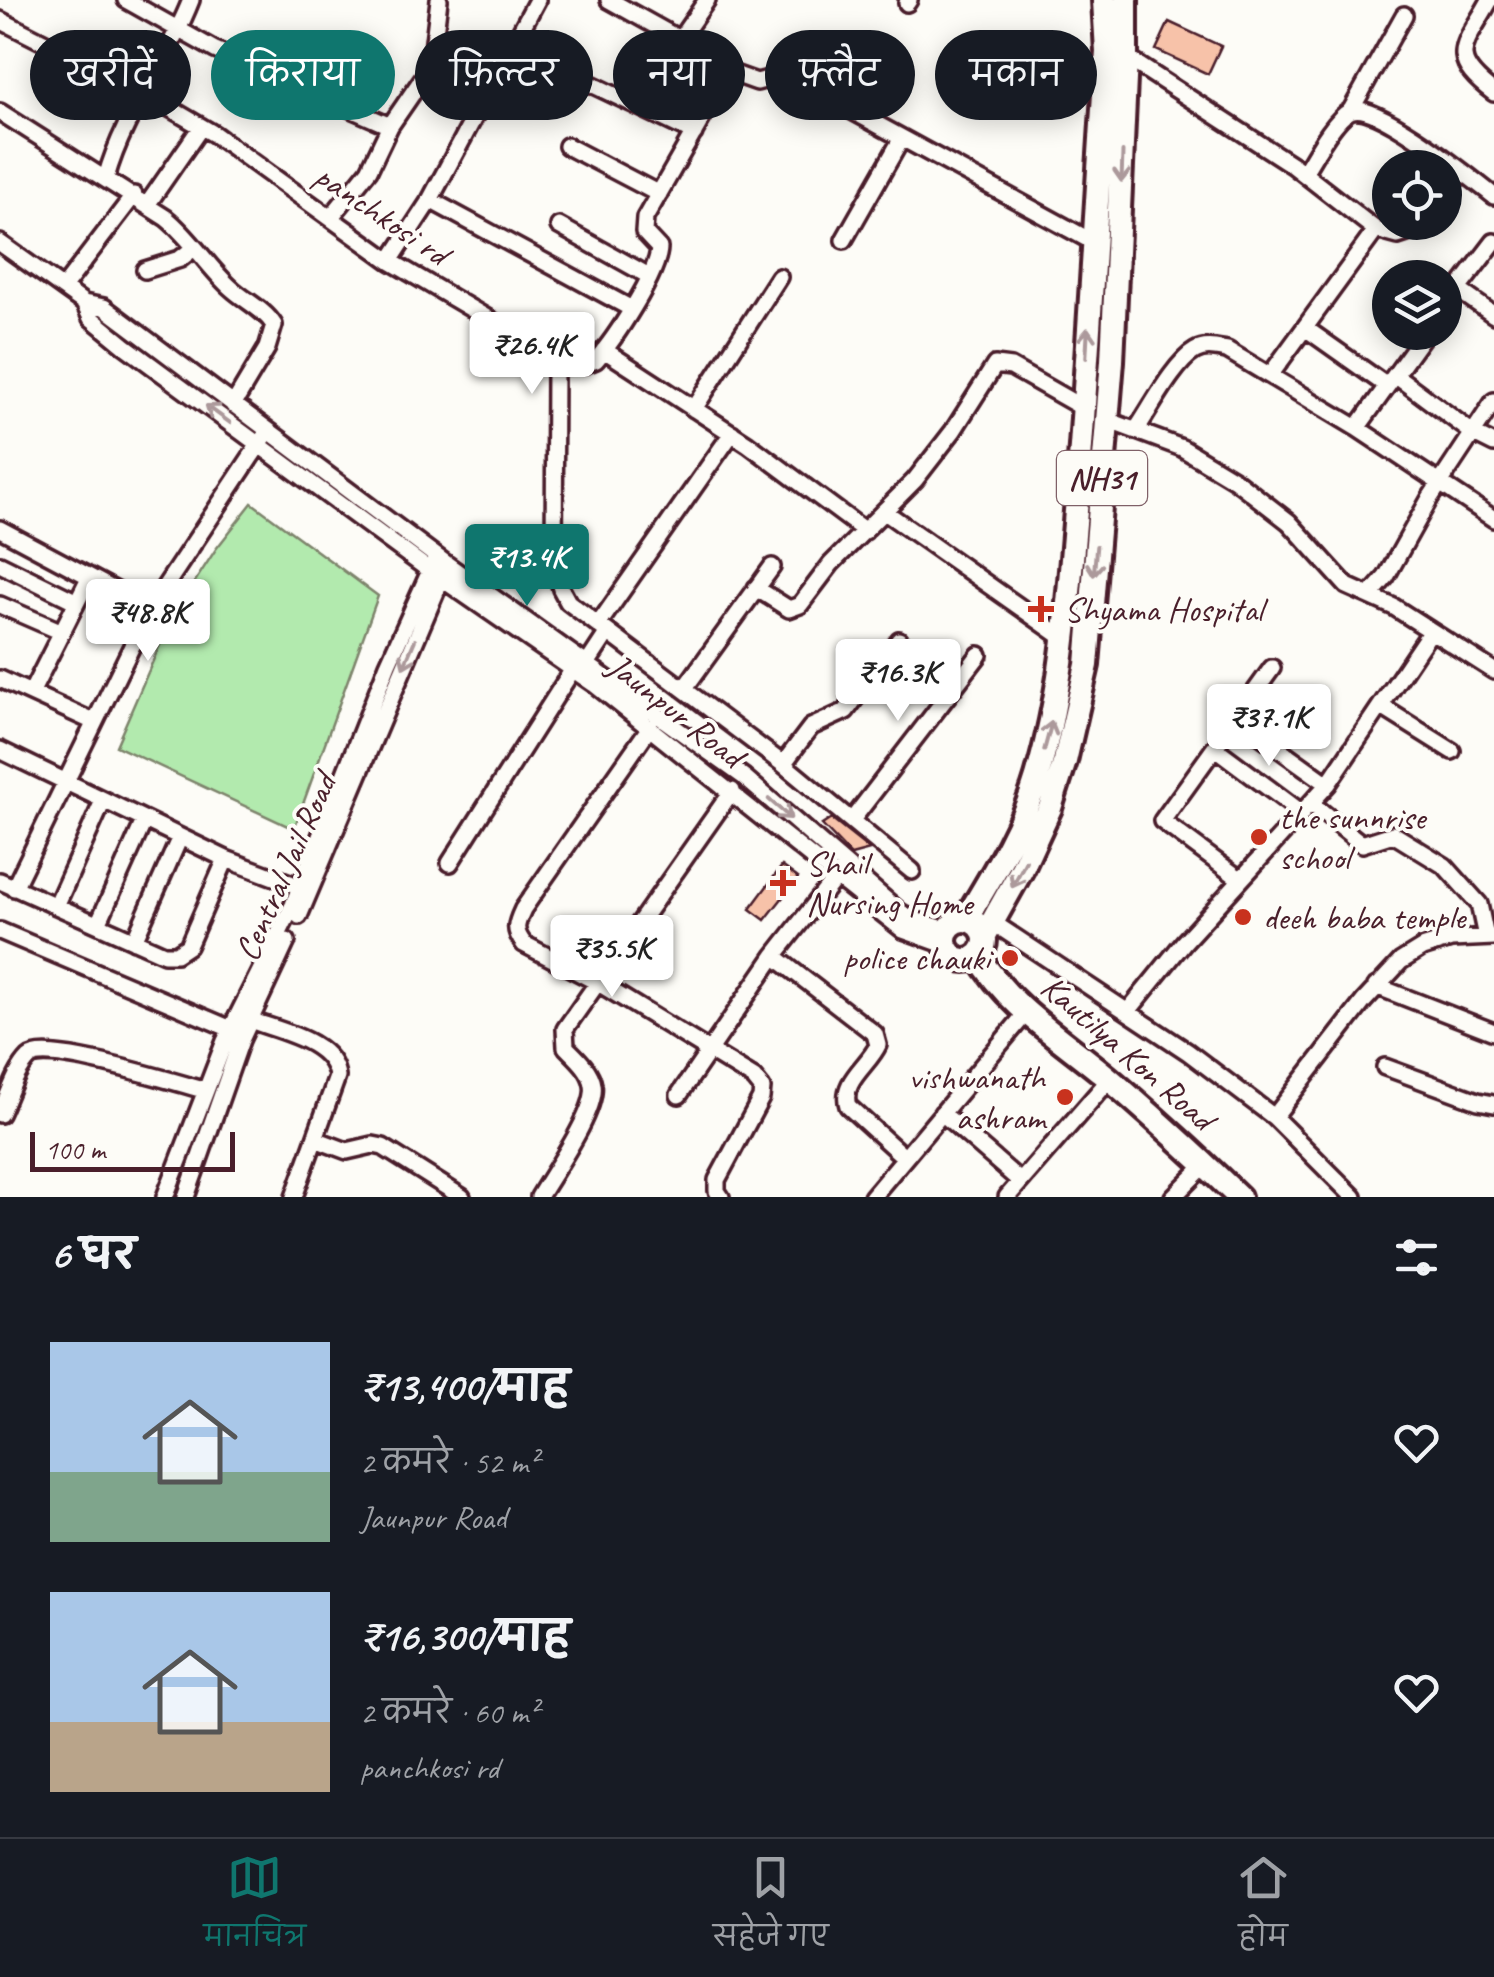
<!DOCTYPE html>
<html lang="hi">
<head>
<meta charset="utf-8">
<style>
	:root { --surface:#171b24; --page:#20242c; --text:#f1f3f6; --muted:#9ea1a6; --line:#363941; --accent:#0f766e }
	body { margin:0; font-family:Caveat,"Playpen Sans Deva",sans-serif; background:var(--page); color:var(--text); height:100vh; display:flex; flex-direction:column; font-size:38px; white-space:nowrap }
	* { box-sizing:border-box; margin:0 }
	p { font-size:32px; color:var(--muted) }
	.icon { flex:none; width:55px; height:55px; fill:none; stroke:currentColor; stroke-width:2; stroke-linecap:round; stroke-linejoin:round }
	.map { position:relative; height:1197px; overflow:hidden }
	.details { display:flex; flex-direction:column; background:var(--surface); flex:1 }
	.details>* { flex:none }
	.guide { position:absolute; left:30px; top:30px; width:1435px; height:90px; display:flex; gap:20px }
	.controls { position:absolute; left:1372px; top:150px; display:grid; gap:20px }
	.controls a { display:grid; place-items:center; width:90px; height:90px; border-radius:50%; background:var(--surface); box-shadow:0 5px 25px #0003; font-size:50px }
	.scale { position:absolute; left:30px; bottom:25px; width:205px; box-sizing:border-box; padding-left:10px; border:5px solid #4a1f2b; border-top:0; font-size:28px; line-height:35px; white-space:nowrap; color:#4a1f2b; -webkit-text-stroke:8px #fdfcf7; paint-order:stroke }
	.price { position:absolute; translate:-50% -85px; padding:0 22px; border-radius:10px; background:#fff; color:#222; font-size:32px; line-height:65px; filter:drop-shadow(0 2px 5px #0008) }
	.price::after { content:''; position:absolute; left:50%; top:60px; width:30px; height:22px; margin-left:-15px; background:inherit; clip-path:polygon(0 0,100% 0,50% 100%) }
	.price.on { background:var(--accent); color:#fff }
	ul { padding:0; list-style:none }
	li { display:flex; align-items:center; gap:30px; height:250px; padding:0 50px }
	li span { display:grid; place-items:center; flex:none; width:280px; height:200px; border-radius:0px; color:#555 }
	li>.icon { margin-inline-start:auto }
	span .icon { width:120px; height:120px; fill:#fffc; stroke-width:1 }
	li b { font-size:42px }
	h2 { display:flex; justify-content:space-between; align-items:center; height:120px; padding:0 50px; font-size:42px }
	.tag { padding:0 35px; border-radius:45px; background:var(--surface); box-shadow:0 5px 25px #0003; font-size:35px; line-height:90px }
	.tag.on { background:var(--accent); color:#fff }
	.menu { display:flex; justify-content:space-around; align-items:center; height:140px; border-top:2px solid var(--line); background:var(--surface); font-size:28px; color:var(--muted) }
	.menu a { display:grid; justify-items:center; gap:5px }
	.menu .on { color:var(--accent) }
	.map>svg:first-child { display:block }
</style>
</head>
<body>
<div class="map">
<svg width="1494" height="1197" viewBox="0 0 1494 1197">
	<rect width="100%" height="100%" fill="#fdfcf7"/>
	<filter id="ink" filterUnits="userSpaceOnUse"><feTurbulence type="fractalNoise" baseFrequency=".01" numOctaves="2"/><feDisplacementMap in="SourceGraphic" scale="20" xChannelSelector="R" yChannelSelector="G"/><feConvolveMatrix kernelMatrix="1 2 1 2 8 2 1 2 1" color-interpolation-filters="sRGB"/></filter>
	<g filter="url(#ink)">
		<path fill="#b2eaae" stroke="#7e846c" stroke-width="2.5" d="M252,503L378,596L294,829L116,746L172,617L216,549Z"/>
		<path fill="#f7c2a9" stroke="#4a1f2b" stroke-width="2.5" d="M1169,22L1221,46L1208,74L1156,50Z
			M1054,70L1084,85L1072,110L1042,95Z
			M831,819L870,850L851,855L822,825Z
			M782,866L798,878L765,920L750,909Z"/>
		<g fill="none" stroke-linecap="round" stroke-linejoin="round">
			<defs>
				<path id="minor" d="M126,0L215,50L390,126
					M1490,0C1465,46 1445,56 1494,93
					M907,3L909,0
					M0,20L142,92L214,134L390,261L550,355L555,366L554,561L561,589L568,602L783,764L912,871
					M680,39L707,0
					M1126,57L1294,166L1376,230L1398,236L1407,233L1414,222
					M726,71L757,82L782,75L790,77L1093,242
					M585,81L694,133
					M1351,110L1404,15
					M0,112L166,218C191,238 207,266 231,288C245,301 264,309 274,325L267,348L233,405
					M567,146L659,194
					M1304,173C1314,157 1334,119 1350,111C1374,99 1472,179 1494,196
					M106,178C124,113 167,62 191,0
					M430,200L630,308
					M147,205L201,127
					M331,217L369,170L390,126L427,72L432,58L439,0
					M559,226L649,276
					M844,240L902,138
					M0,243L84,303L104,307L448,565L744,777L900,912L914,920L947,930
					M390,261L430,200L537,0
					M145,270L180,259L194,248
					M63,288L134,195
					M1457,289L1494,315
					M84,303L91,318L125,346L422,565L594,684L903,930L945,945
					M1445,306L1494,242
					M1305,328L1387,386
					M604,350L748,444L865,531
					M555,366L586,364L596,360C614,340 658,274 659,248L644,232L645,218L726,76L723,66L715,59L609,0
					M1271,374L1376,230
					M1395,375L1474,434L1494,444
					M694,409L779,277
					M1107,420L1182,448L1235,480L1289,522L1347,586L1394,607L1494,671
					M1357,428L1426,332
					M1136,430C1150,410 1174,363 1195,351C1205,345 1216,348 1227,350L1357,428L1494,519
					M885,512L1065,639
					M0,529L150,609
					M0,564L77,602
					M756,588L789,609L800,605L831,564L915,480L953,431L995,365L1011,367L1083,408
					M1371,594L1386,577L1430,498L1494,401
					M0,605L62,632
					M598,625L732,433
					M587,664L608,632
					M0,679L94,722
					M684,689L772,567
					M31,693L89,578
					M1382,707L1452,751
					M1236,718L1328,784
					M650,727L523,909C516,924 513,930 524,944L597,982L754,1078L762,1088L761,1098L717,1180V1191L721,1197
					M1215,748L1302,813
					M0,750L226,859L306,889
					M783,764L811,727L846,711L899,640
					M1311,803L1362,844L1393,834L1445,866L1479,904L1486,937
					M852,820L979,655
					M450,863L573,669
					M1240,879L1162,821L1272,668
					M0,881L164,954H176L188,946L226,859
					M14,888L150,609L264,437
					M56,906L103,801
					M299,916L444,573
					M992,922L1188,1052L1274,1117L1354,1197
					M98,924L144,821
					M0,931L231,1029
					M134,941L180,837
					M774,956L875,1034L878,1045C869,1065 840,1082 848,1106L904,1157
					M1376,986L1494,1032
					M1128,1011L1184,942L1328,784L1431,631
					M250,1020C279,1031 334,1041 337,1077L294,1197
					M1385,1067L1478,1101L1494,1104
					M679,1095L774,956L840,872
					M942,1113L1020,1181
					M0,1114C8,1098 15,1072 29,1058C46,1042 177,1083 204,1090
					M1274,1117L1364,1001L1401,961L1422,948L1451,939L1494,937
					M315,1139L347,1151L373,1145L383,1147L462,1197
					M165,1197L225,1041L293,905L388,664L434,562
					M186,1197L241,1040L287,941
					M539,1197C552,1174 598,1110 593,1085C591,1070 576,1057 566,1047L565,1029L732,791
					M872,1197L1027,1012
					M1007,1197L1102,1088
					M1173,1197L1197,1173"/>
				<path id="highway" d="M966,919C993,874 1022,828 1037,777C1064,686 1069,593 1077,499C1089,350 1096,201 1107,52L1104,0
					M945 940a20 20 0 1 1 40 0a20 20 0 1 1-40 0Z
					M985,935L1022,869L1050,808L1065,761L1087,665L1112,361L1126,57V0
					M978,955C1007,1006 1062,1039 1107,1077C1152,1115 1196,1156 1239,1197"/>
			</defs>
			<use href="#minor" stroke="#4a1f2b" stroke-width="22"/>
			<use href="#highway" stroke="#4a1f2b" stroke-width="30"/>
			<use href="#minor" stroke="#fdfcf7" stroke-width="15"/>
			<use href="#highway" stroke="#fdfcf7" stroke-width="22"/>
		</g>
		<defs><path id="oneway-shaft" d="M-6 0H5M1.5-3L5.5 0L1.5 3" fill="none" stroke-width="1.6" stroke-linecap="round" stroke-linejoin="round" transform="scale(2.5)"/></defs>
		<g stroke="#ac999b">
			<use href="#oneway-shaft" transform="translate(1122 167) rotate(92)"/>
			<use href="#oneway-shaft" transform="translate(1087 343) rotate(-87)"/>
			<use href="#oneway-shaft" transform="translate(218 414) rotate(-144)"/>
			<use href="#oneway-shaft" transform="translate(1095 561) rotate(95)"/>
			<use href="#oneway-shaft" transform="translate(409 654) rotate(113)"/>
			<use href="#oneway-shaft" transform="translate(1048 736) rotate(-75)"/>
			<use href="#oneway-shaft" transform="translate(780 809) rotate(41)"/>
			<use href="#oneway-shaft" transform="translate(1019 874) rotate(118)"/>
		</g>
	</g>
	<g fill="#c8321e" stroke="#fdfcf7" stroke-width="4">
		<path d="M1036 594h10v10h10v10h-10v10h-10v-10h-10v-10h10z"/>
		<circle cx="1259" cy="837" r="10"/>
		<path d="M778 868h10v10h10v10h-10v10h-10v-10h-10v-10h10z"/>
		<circle cx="1243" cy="917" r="10"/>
		<circle cx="1010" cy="958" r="10"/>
		<circle cx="1065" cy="1097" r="10"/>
	</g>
	<g text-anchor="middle" stroke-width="8" stroke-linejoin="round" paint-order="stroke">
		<rect fill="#fdfcf7" stroke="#806168" stroke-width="2.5" x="1057" y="451" width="90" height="54" rx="8"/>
		<g font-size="32" font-weight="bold" fill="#4a1f2b">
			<text x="1102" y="489">NH31</text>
		</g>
		<g font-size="35" fill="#4a1f2b" stroke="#fdfcf7">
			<text transform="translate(382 214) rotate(34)" y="12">panchkosi rd</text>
			<text transform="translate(676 710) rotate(38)" y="12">Jaunpur Road</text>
			<text transform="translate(285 867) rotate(-66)" y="12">Central Jail Road</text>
			<text transform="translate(1128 1052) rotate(41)" y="12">Kautilya Kon Road</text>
		</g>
		<g font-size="35" fill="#4a1f2b" stroke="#fdfcf7" text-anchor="start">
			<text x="1064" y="621">Shyama Hospital</text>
			<text x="1279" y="829">the sunnrise<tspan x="1279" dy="40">school</tspan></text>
			<text x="806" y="875">Shail<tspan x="806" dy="40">Nursing Home</tspan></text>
			<text x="1263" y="929">deeh baba temple</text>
			<text x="990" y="970" text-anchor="end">police chauki</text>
			<text x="1045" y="1089" text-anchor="end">vishwanath<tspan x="1045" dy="40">ashram</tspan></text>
		</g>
	</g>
</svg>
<div class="controls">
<a><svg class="icon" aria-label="locate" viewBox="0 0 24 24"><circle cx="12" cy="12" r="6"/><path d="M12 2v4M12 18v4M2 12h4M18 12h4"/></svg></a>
<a><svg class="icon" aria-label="layers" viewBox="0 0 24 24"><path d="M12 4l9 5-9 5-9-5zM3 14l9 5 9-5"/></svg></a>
</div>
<div class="scale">100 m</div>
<b class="price" style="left:532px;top:397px">₹26.4K</b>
<b class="price on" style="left:527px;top:609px">₹13.4K</b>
<b class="price" style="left:148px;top:664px">₹48.8K</b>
<b class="price" style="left:898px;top:724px">₹16.3K</b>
<b class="price" style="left:1269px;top:769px">₹37.1K</b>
<b class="price" style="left:612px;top:1000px">₹35.5K</b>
<div class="guide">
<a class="tag">खरीदें</a>
<a class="tag on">किराया</a>
<a class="tag">फ़िल्टर</a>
<a class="tag">नया</a>
<a class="tag">फ़्लैट</a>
<a class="tag">मकान</a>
</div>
</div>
<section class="details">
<h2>6 घर<svg class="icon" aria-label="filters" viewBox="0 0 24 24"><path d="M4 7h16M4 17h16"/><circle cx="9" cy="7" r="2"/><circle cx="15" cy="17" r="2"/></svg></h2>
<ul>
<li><span style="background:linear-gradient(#a9c7e8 65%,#7fa58c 0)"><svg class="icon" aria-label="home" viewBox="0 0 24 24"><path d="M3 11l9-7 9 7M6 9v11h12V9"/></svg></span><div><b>₹13,400/माह</b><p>2 कमरे · 52 m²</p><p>Jaunpur Road</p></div><svg class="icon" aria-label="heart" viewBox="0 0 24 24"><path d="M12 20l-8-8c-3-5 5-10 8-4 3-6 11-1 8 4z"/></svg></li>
<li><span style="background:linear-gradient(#a9c7e8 65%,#b9a48a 0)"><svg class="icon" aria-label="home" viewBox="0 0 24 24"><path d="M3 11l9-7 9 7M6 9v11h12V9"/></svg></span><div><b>₹16,300/माह</b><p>2 कमरे · 60 m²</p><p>panchkosi rd</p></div><svg class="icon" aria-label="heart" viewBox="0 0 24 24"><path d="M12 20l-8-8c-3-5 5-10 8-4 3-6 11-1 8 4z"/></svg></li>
</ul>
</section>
<nav class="menu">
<a class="on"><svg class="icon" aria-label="map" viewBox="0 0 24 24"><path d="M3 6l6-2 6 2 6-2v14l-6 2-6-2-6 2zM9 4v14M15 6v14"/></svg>मानचित्र</a>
<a><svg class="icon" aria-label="saved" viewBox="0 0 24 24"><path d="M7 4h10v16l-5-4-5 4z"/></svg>सहेजे गए</a>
<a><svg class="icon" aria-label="home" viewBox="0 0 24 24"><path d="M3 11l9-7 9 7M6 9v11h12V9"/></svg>होम</a>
</nav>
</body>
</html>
